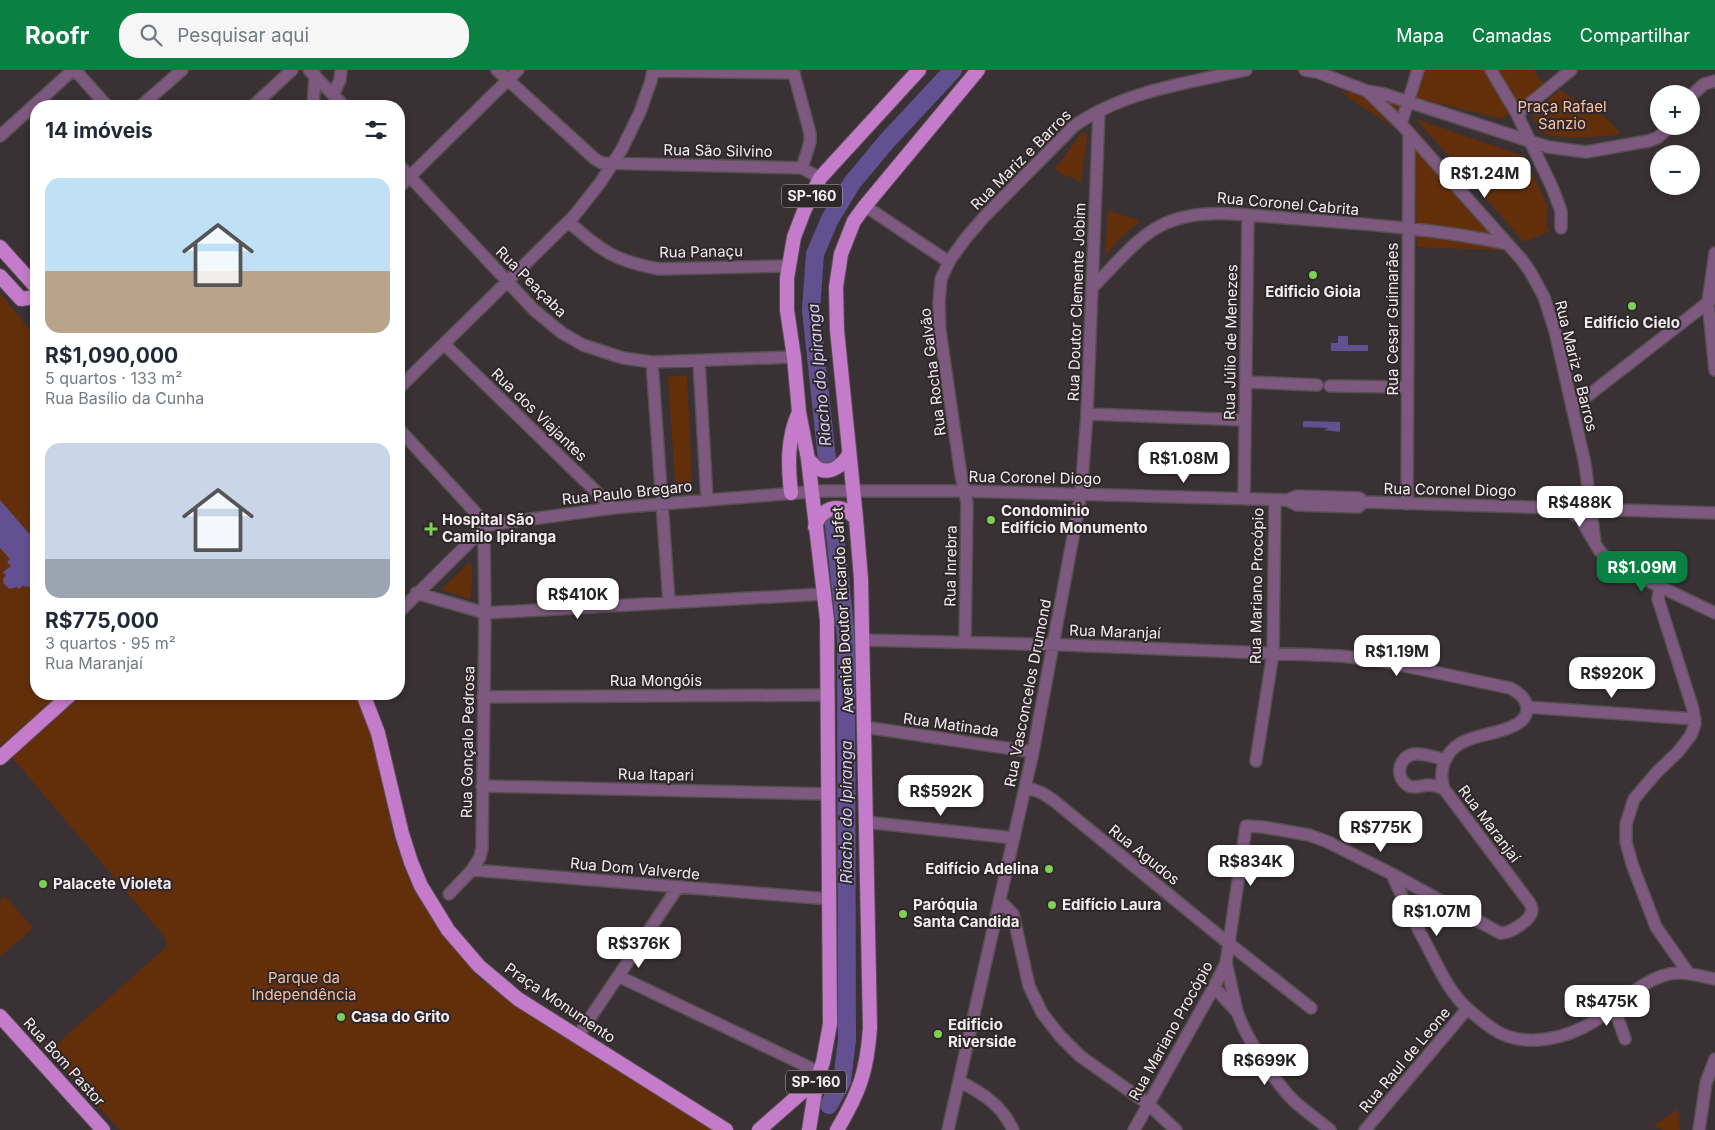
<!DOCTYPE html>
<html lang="pt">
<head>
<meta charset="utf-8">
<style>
	:root { --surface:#fff; --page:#f6f6f7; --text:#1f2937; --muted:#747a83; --accent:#0b8043 }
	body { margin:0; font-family:Inter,sans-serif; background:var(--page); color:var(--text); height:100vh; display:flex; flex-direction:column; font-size:19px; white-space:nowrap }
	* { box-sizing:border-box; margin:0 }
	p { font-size:16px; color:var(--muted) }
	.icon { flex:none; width:28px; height:28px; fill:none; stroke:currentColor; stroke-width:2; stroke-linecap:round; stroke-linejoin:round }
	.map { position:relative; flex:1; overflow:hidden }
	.sheet { position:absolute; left:30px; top:30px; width:375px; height:600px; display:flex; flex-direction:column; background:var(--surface); border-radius:20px; box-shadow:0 2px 8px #0003 }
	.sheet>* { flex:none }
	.buttons { position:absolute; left:1650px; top:15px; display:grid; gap:10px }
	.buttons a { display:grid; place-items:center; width:50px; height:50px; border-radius:50%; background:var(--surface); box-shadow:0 2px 8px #0003; font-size:25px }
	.price { position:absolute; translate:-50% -42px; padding:0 11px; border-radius:10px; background:#fff; color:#222; font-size:16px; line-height:32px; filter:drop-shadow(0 1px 2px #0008) }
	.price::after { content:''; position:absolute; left:50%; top:30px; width:15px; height:11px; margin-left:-8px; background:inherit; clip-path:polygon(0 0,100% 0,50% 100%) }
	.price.current { background:var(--accent); color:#fff }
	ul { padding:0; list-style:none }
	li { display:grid; align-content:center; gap:10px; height:265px; padding:0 15px }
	li span { display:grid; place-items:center; height:155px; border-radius:15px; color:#555 }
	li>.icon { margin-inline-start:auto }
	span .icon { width:90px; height:90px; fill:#fffc; stroke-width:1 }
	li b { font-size:21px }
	h2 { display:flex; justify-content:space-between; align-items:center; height:60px; padding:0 15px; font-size:21px }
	header { display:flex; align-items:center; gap:30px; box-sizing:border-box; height:70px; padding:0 25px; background:var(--accent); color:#fff }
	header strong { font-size:24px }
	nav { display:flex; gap:28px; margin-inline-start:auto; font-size:18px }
	.search { width:350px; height:45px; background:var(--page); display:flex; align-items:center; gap:12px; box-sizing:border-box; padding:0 18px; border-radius:20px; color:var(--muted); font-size:19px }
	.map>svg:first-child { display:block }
</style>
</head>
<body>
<header>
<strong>Roofr</strong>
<div class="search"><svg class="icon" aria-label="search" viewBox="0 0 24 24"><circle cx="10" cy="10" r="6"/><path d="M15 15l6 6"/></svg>Pesquisar aqui</div>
<nav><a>Mapa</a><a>Camadas</a><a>Compartilhar</a></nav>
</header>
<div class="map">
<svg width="1715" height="1060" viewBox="0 0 1715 1060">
	<rect width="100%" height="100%" fill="#393134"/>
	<path fill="#632f0b" d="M1412,0H1533L1542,12L1546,15L1502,49L1417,28L1408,50L1520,181L1417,177L1415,71L1340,22L1405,24Z
		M1559,20L1606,48L1620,62L1619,65C1602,66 1561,70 1546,64C1539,61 1535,52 1532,45Z
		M1416,49L1524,86L1548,137L1546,153L1550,161L1524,172Z
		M1085,62L1087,67L1081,113L1070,105L1067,108L1055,99L1080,65Z
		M1108,140L1140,151L1118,170L1105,186Z
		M0,223L36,267V624H60L0,676Z
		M668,306H687L692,412L675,413Z
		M469,493L472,496L471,529L441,520Z
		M80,624H360L379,685L393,764L407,805L424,837L442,864L478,907L515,935L713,1060H120L49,981L162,881L167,875L164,866L9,684Z
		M5,826L33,858L0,887V830Z
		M1678,1039L1680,1060H1663L1653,1056Z"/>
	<path fill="#635091" d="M1338,266H1348V275H1368V281H1331V273H1338Z
		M1303,351L1340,352V362L1324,360L1328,358L1303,357Z
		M0,430L33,468L36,466V518L22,516L19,519L17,517L10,519L4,514L3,509L6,505L3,502L11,496L7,492L10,489L0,478Z"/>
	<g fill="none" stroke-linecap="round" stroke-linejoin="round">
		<path stroke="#635091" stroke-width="18" d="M827,389L811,240L815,184L830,149L852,113L886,72L953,0
			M829,1035L842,1011L847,970L846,566L833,447"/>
		<defs>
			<path id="minor" d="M75,0L107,36
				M309,0L344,36
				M497,0L595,89L602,93L802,98L820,108
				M793,0L810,63V72L802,98
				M1305,0L1317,2L1367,21L1401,54L1522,190L1531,203L1544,227L1555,261L1585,394L1595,473
				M1491,0L1517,44L1552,117L1561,141V158
				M653,1L794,3
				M1367,21L1384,24L1548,77L1586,82L1648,71L1657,68L1671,56
				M333,25L340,10L341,0
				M1691,26L1704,14L1715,11
				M141,36L182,0
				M253,36L292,0
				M313,36L315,5
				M1517,44L1571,0
				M1401,54L1418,0
				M0,66L73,0
				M399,95L534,240L562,263L583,275L623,288L652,292L794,287
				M399,117L518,0
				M865,136L949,192
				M569,152C601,181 615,191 659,199L788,196
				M1715,183L1708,232L1715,300
				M1092,218C1142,167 1157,139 1236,144C1325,152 1421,155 1508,174
				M444,274L613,438
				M652,292L669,532
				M699,292L707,429
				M1246,312L1317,315
				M1330,316L1407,317
				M399,318L574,146L600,113L622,79L640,42L651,11L653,0
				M1572,338L1715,227
				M1087,344L1245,350
				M399,359L487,455
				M1244,429L1248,145
				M1287,430L1297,426L1359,428L1364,432L1715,443
				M1407,434L1409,64
				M1565,439L1580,448L1599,480L1607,489L1638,506L1715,543
				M487,455L613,438L820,421H964L1287,430L1297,435L1358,437L1364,432
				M1660,517L1658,529L1693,639L1695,654L1691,665L1678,682L1657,702L1634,729L1626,754V772L1632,794L1656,857L1689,904
				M416,523L485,543L824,524
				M399,542L487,455
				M863,570L1065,575L1341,586L1376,590L1510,618C1531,628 1534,648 1511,657C1486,668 1452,664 1443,696C1441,704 1441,710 1444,719L1529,832C1530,833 1532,838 1532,840C1532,850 1509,864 1500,863L1392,804L1328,772L1309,765L1263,757L1246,756L1226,893L1214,917L1134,1060
				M965,571L967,433L961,405L940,261L939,232L941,209L950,190L966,168L984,147L1074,56C1124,21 1187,13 1246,0
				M483,627L828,625
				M1527,637L1695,649
				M864,657L1033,682
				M1256,691L1273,583L1275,430
				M482,716L829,724
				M1026,717L1042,723L1053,730L1217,864L1311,938
				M1444,719C1439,717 1434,715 1429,715C1422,715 1416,719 1409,716C1394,708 1398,687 1414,684C1425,683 1435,687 1445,690
				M865,752L1014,768
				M472,800L480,787L482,778L485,543L484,471L487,455
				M1392,804C1402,827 1413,850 1425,872C1437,894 1449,923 1468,939C1476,946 1489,957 1498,962C1527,978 1567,968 1593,952C1618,936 1647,904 1677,903C1690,902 1703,907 1715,909
				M449,824L472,800L829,829
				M1000,831L1013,844L1029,916L1042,943L1060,966L1080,986L1148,1034L1176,1060
				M1226,893C1230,909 1233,925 1237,941C1245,967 1275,1012 1294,1031C1305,1041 1318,1050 1330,1060
				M618,906L819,1002
				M1214,917L1236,941
				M1614,937L1625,969
				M578,966L678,817
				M959,1011C982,1023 1002,1035 1013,1060
				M948,1060L1033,682L1081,424L1087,344L1099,41
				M1365,1060L1467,939
				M1699,1060L1706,1013L1715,989"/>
			<path id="major" d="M0,177L36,217
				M0,206L21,229L36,227
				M808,389C811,392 814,396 817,398C830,406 844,394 849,384
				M791,423C788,395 787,368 799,342
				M815,457C818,445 829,435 843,439C847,440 852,445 856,448
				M363,624L378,663L402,764L411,792L421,816L448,860L479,896L518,929L726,1060
				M0,688L71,624
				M0,946L103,1060
				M759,1060L817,1009
				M809,1060L817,1009L823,992L830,954L827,550L808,389L799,342L794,287L787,240V208L794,167L804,141L820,108L919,0
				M837,1060C859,1023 867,1002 870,958L861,509L856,448L837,260L836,217L841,184L854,151L865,136L978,0"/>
		</defs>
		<use href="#minor" stroke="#574f52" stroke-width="14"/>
		<use href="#major" stroke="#574f52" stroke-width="16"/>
		<use href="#minor" stroke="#7d597f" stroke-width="11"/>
		<use href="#major" stroke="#c47bca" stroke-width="14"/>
	</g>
	<g fill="#7cd154" stroke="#2f272a" stroke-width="2">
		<circle cx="1313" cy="205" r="5"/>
		<circle cx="1632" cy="236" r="5"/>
		<circle cx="991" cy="450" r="5"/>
		<path d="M428.5 451.5h5v5h5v5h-5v5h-5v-5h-5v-5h5z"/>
		<circle cx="1049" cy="799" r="5"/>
		<circle cx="43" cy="814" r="5"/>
		<circle cx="1052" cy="835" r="5"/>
		<circle cx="903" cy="844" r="5"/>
		<circle cx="341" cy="947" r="5"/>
		<circle cx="938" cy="964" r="5"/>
	</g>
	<g text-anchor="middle" stroke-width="4" stroke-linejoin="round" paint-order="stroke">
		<g fill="#2f272a" stroke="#b8b2b4" stroke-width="1">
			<rect x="782" y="114.5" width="60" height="23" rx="4"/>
			<rect x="786" y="1000.5" width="60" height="23" rx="4"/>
		</g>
		<g font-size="14" font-weight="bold" fill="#f3edef">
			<text x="812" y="131">SP-160</text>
			<text x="816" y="1017">SP-160</text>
		</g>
		<g font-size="15" fill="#f9c09f" stroke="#2f272a">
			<text x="1562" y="42">Praça Rafael<tspan x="1562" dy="17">Sanzio</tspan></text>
			<text x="304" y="913">Parque da<tspan x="304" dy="17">Independência</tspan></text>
		</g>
		<g font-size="15" fill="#f3edef" stroke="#2f272a">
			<text transform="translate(718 81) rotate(1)" y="5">Rua São Silvino</text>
			<text transform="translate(1021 90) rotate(-45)" y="5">Rua Mariz e Barros</text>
			<text transform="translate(1288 134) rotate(5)" y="5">Rua Coronel Cabrita</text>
			<text transform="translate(701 182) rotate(-1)" y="5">Rua Panaçu</text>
			<text transform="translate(531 212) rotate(45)" y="5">Rua Peaçaba</text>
			<text transform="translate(1077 232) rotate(-88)" y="5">Rua Doutor Clemente Jobim</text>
			<text transform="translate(1393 249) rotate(-90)" y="5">Rua Cesar Guimarães</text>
			<text transform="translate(1231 272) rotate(-89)" y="5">Rua Júlio de Menezes</text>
			<text transform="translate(1576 296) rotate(76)" y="5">Rua Mariz e Barros</text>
			<text transform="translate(933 302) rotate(-97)" y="5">Rua Rocha Galvão</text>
			<text transform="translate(539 345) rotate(44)" y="5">Rua dos Viajantes</text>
			<text transform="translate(1035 408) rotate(1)" y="5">Rua Coronel Diogo</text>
			<text transform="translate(1450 420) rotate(1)" y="5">Rua Coronel Diogo</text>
			<text transform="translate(627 423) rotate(-6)" y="5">Rua Paulo Bregaro</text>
			<text transform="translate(951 496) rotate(-89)" y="5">Rua Inrebra</text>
			<text transform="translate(1257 516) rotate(-89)" y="5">Rua Mariano Procópio</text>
			<text transform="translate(843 540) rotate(-93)" y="5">Avenida Doutor Ricardo Jafet</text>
			<text transform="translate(1115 562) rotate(2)" y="5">Rua Maranjaí</text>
			<text x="656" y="616">Rua Mongóis</text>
			<text transform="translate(1028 623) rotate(-79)" y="5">Rua Vasconcelos Drumond</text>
			<text transform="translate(951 655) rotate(8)" y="5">Rua Matinada</text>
			<text transform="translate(468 672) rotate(-89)" y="5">Rua Gonçalo Pedrosa</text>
			<text transform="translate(656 705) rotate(1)" y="5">Rua Itapari</text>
			<text transform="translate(1489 754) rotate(53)" y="5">Rua Maranjaí</text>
			<text transform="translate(1144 785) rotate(39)" y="5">Rua Agudos</text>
			<text transform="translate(635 799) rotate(5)" y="5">Rua Dom Valverde</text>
			<text transform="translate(560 933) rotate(34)" y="5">Praça Monumento</text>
			<text transform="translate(1171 961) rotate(-61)" y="5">Rua Mariano Procópio</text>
			<text transform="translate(1405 990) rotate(-50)" y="5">Rua Raul de Leone</text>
			<text transform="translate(64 992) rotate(48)" y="5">Rua Bom Pastor</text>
		</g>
		<g font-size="15" font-weight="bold" fill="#f3edef" stroke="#2f272a" text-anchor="start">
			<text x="1313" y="227" text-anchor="middle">Edificio Gioia</text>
			<text x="1632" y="258" text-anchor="middle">Edifício Cielo</text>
			<text x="1001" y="446">Condominio<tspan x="1001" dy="17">Edifício Monumento</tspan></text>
			<text x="442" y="455">Hospital São<tspan x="442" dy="17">Camilo Ipiranga</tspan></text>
			<text x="1039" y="804" text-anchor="end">Edifício Adelina</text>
			<text x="53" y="819">Palacete Violeta</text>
			<text x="913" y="840">Paróquia<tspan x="913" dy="17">Santa Candida</tspan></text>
			<text x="1062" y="840">Edifício Laura</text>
			<text x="351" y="952">Casa do Grito</text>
			<text x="948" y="960">Edificio<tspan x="948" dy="17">Riverside</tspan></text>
		</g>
		<g font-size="16" font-style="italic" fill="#d4ccf2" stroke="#2f272a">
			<text transform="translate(819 305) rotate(-95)" y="6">Riacho do Ipiranga</text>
			<text transform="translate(846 742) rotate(-90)" y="6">Riacho do Ipiranga</text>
		</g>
	</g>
</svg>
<div class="buttons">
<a>+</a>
<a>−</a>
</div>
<b class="price" style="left:1485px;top:129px">R$1.24M</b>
<b class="price" style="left:1184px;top:414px">R$1.08M</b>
<b class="price" style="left:1580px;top:458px">R$488K</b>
<b class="price current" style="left:1642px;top:523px">R$1.09M</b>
<b class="price" style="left:578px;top:550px">R$410K</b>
<b class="price" style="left:1397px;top:607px">R$1.19M</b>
<b class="price" style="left:1612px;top:629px">R$920K</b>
<b class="price" style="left:941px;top:747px">R$592K</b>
<b class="price" style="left:1381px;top:783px">R$775K</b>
<b class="price" style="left:1251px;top:817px">R$834K</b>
<b class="price" style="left:1437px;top:867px">R$1.07M</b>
<b class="price" style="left:639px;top:899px">R$376K</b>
<b class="price" style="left:1607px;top:957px">R$475K</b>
<b class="price" style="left:1265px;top:1016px">R$699K</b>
<section class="sheet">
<h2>14 imóveis<svg class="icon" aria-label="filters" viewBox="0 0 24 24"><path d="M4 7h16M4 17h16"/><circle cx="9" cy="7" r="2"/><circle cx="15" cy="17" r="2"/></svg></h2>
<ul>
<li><span style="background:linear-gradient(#bfe0f5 60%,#b9a48a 0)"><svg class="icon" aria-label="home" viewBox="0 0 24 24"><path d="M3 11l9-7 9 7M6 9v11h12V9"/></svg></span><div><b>R$1,090,000</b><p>5 quartos · 133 m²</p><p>Rua Basílio da Cunha</p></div></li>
<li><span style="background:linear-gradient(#c9d6e8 75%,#9aa5b1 0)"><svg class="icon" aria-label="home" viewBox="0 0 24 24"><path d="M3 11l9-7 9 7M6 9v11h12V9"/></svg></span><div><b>R$775,000</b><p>3 quartos · 95 m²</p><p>Rua Maranjaí</p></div></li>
</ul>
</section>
</div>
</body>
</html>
